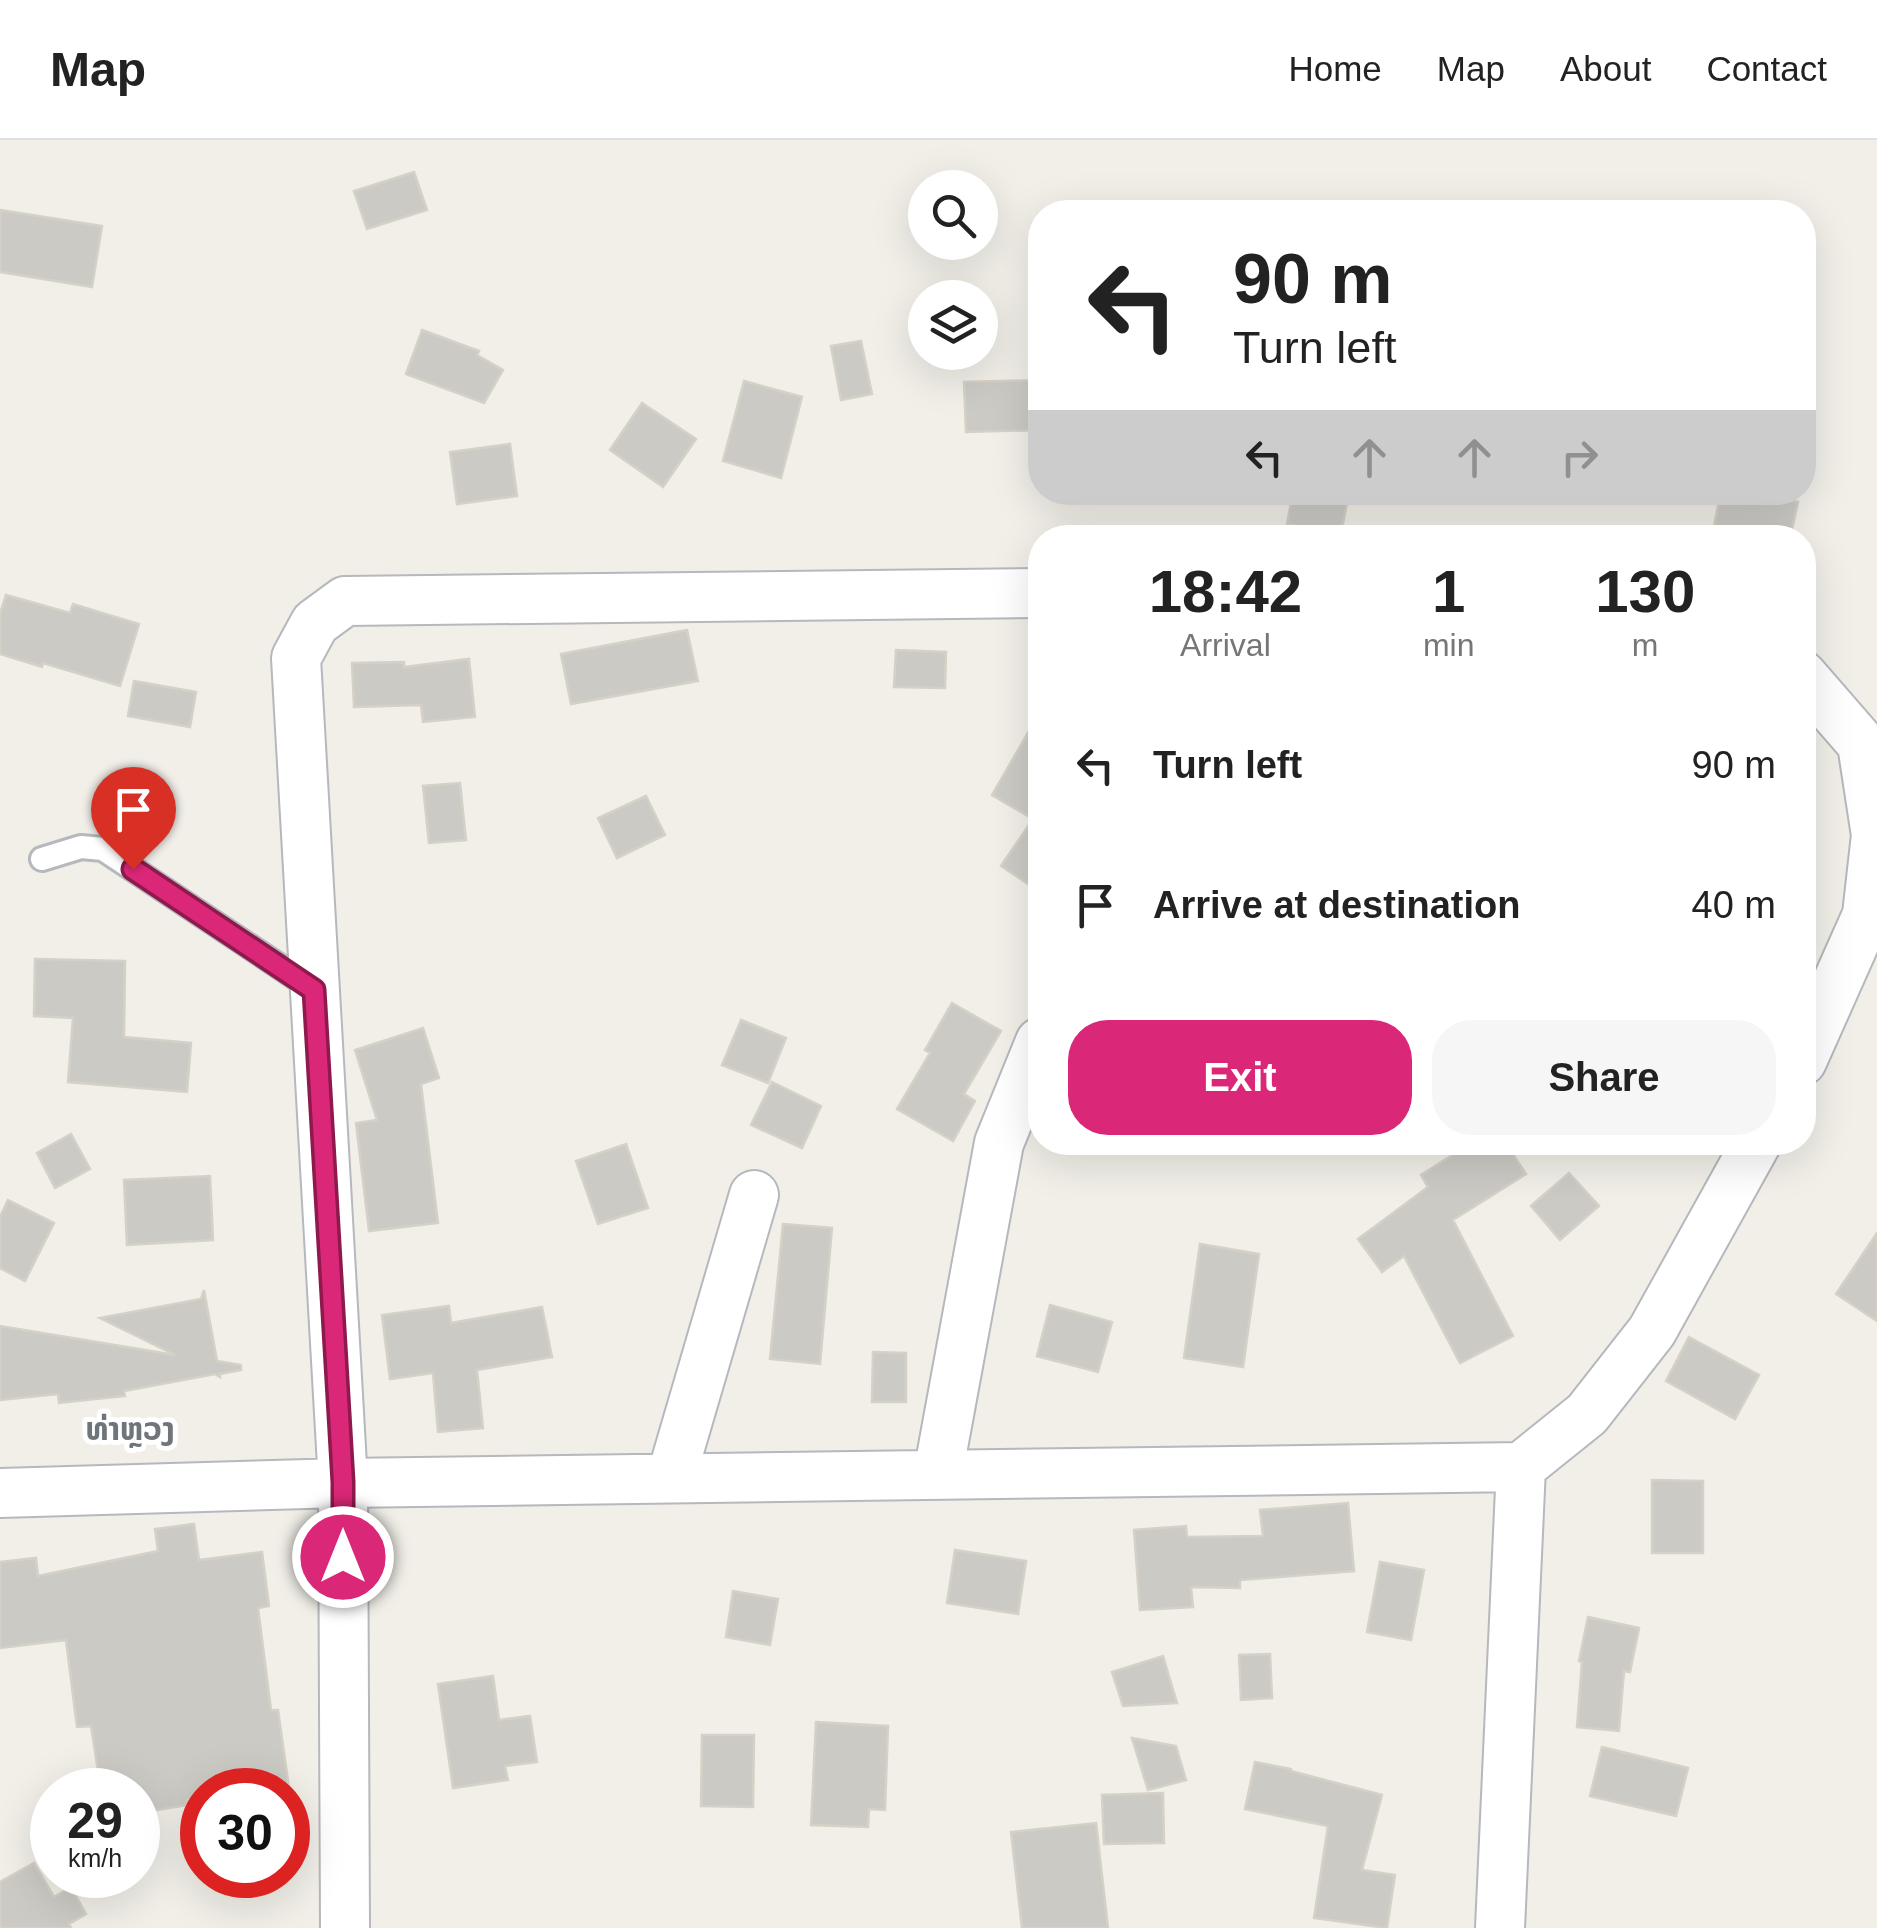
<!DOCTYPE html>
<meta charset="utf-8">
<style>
:root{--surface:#fff;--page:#f6f6f6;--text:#222;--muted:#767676;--line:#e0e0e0;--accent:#db2777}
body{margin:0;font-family:Helvetica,"Noto Sans Lao",sans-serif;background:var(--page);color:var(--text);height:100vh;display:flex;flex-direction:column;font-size:38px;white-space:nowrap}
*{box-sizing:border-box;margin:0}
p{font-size:32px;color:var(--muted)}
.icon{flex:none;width:55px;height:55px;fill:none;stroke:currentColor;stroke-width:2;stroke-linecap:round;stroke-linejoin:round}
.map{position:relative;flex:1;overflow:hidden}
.sheet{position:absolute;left:1028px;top:385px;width:788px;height:630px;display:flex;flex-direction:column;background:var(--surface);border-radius:40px;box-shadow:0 10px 40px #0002}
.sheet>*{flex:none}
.top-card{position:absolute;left:1028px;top:60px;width:788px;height:305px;border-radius:40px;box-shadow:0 10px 40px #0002;background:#fff;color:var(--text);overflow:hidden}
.tools{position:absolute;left:908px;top:30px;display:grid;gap:20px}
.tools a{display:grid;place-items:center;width:90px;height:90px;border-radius:50%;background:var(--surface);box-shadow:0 10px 40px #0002;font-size:50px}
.speed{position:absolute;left:30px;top:1628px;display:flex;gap:20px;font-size:50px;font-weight:700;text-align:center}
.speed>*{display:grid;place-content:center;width:130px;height:130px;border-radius:50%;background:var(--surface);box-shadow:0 10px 40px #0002;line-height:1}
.speed small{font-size:25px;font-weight:400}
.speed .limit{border:15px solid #d22;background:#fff;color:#111}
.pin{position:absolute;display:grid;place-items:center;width:85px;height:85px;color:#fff;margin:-102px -42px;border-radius:50% 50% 50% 0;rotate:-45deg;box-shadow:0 0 10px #0007}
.pin .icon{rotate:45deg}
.me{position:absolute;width:110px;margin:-55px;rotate:0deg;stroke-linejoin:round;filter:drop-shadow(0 0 8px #0008)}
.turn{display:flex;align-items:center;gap:35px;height:210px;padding:0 40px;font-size:45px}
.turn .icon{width:130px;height:130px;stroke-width:2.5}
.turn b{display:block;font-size:70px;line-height:85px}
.lanes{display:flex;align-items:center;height:95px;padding:0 40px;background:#0003;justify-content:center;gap:50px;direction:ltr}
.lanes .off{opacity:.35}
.eta{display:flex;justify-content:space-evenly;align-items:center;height:170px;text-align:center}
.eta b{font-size:60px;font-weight:800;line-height:70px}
.primary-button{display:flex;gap:20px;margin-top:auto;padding:20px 40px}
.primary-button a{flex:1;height:115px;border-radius:40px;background:var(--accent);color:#fff;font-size:40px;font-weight:800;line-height:115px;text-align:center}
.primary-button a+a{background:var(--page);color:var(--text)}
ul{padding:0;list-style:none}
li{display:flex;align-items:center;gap:30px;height:140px;padding:0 40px}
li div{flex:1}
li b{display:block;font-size:38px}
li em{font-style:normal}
header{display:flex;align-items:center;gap:60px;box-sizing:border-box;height:140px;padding:0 50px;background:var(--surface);border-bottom:2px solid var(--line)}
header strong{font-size:48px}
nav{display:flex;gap:55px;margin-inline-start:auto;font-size:35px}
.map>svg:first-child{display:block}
.building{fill:#cccac5;stroke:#d6d1c6;stroke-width:2.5}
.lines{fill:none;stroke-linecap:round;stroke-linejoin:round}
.service-casing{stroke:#b5b8bc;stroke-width:28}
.minor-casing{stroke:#b5b8bc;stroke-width:52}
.service{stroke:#fff;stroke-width:22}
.minor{stroke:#fff;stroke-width:48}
.route-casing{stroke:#8e194d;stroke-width:25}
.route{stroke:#db2777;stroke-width:18}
.labels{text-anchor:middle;stroke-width:10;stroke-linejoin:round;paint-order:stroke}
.quarter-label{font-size:32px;font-weight:bold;fill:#70757a;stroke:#fff}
</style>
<header>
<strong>Map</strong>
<nav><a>Home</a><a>Map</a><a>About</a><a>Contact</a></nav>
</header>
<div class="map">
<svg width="1877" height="1788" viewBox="0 0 1877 1788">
<rect width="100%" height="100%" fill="#f1efe8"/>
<path class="building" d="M 414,32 L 427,70 L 367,89 L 354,51 Z
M 0,70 L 102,86 L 92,147 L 0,132 Z
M 422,190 L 479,211 L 477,215 L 503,230 L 484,263 L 406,234 Z
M 861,201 L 872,254 L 841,260 L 831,206 Z
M 1040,240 L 1040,290 L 966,292 L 964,242 Z
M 744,241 L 802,257 L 781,338 L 723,321 Z
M 642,263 L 696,299 L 663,347 L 610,310 Z
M 510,304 L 517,356 L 457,364 L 450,312 Z
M 1293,352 L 1349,352 L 1341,394 L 1287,384 Z
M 1721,352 L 1756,352 L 1798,362 L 1790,398 L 1740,398 L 1713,391 Z
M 6,455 L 70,473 L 73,464 L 139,484 L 120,546 L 43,523 L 42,527 L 0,514 L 0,474 Z
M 687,490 L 698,541 L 571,564 L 561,514 Z
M 896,510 L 946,512 L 945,548 L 894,547 Z
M 469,519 L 475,577 L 423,582 L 421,565 L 354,567 L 352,523 L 404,522 L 404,527 Z
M 134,541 L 196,552 L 190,587 L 128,576 Z
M 1040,572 L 1040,752 L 1001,726 L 1033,679 L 992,655 Z
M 460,643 L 466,700 L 429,703 L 423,646 Z
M 646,656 L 665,695 L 617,718 L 598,678 Z
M 35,819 L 125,821 L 124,897 L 191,903 L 187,952 L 68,942 L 73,878 L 34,876 Z
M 952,863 L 1001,891 L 964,954 L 975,961 L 953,1001 L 897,969 L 930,913 L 925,910 Z
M 741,880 L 786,898 L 768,943 L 722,925 Z
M 423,888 L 439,938 L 421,944 L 438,1083 L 369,1091 L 356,983 L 377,980 L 355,910 Z
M 772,942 L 821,966 L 802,1008 L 751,985 Z
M 71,994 L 90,1029 L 55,1048 L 37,1013 Z
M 1473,1002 L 1505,1002 L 1526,1034 L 1453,1080 L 1513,1196 L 1460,1223 L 1404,1116 L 1382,1132 L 1358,1099 L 1428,1047 L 1421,1035 Z
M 626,1004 L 648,1068 L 598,1084 L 576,1021 Z
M 1569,1033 L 1599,1066 L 1560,1100 L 1531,1066 Z
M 210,1036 L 213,1100 L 127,1105 L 124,1040 Z
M 8,1060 L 54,1083 L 25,1141 L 0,1128 L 0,1077 Z
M 783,1084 L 832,1088 L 820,1224 L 770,1219 Z
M 1877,1093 L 1877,1181 L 1836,1154 Z
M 1200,1104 L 1259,1114 L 1243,1227 L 1184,1218 Z
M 204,1150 L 217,1221 L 241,1225 L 241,1230 L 220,1234 L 220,1237 L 215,1234 L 124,1251 L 125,1256 L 59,1263 L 58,1254 L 0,1260 L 0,1186 L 175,1215 L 100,1178 L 201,1159 Z
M 1050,1165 L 1112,1182 L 1098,1232 L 1037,1216 Z
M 449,1166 L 451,1183 L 542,1167 L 552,1217 L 477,1230 L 483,1288 L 438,1292 L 433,1233 L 390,1239 L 382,1175 Z
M 1689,1197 L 1759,1235 L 1735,1279 L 1666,1241 Z
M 873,1212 L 906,1213 L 906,1262 L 872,1262 Z
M 1652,1340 L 1703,1341 L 1703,1413 L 1652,1413 Z
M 1348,1363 L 1354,1431 L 1240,1440 L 1240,1448 L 1191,1447 L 1193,1467 L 1140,1470 L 1134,1390 L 1186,1386 L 1187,1397 L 1263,1396 L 1260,1370 Z
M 194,1384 L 199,1420 L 262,1412 L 269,1466 L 258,1468 L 271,1570 L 278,1570 L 289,1648 L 268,1650 L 202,1650 L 202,1658 L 187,1660 L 188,1665 L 138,1673 L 138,1650 L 101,1650 L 91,1586 L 77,1587 L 66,1500 L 0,1508 L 0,1422 L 36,1418 L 38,1436 L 158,1411 L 155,1389 Z
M 955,1410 L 1026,1421 L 1018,1474 L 947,1463 Z
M 1380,1422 L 1424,1430 L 1411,1500 L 1367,1492 Z
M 733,1451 L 778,1459 L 770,1505 L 726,1497 Z
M 1588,1477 L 1639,1488 L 1630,1532 L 1624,1531 L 1619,1591 L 1577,1587 L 1582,1522 L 1579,1521 Z
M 1270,1514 L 1272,1558 L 1241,1560 L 1239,1515 Z
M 1163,1516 L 1177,1563 L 1123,1566 L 1112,1532 Z
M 493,1536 L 499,1580 L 530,1576 L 537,1622 L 505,1626 L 508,1640 L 453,1648 L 438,1544 Z
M 816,1582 L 888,1586 L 885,1670 L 869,1669 L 868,1687 L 811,1685 Z
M 702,1595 L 754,1595 L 753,1667 L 701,1666 Z
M 1132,1598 L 1176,1606 L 1186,1640 L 1148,1650 Z
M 1602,1607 L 1688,1628 L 1676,1676 L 1590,1656 Z
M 1255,1622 L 1291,1629 L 1291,1631 L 1382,1655 L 1362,1730 L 1395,1735 L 1387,1788 L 1314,1778 L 1328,1686 L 1245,1669 Z
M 1163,1653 L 1164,1703 L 1104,1704 L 1102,1655 Z
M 1096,1683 L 1108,1788 L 1022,1788 L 1011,1692 Z
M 34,1723 L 54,1757 L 71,1747 L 86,1774 L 69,1784 L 71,1788 L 0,1788 L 0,1742 Z"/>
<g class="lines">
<g class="service-casing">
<path id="service" d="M 42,719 L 81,707 L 103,709 L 315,850"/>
</g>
<g class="minor-casing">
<path id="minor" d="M 1802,535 L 1862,604 L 1876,695 L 1867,775 L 1802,921
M 938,1334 L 999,1003 L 1040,902
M 671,1338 L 754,1055
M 0,1353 L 343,1343 L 1521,1327 L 1587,1274 L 1652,1191 L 1757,1002
M 345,1788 L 343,1343 L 296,518 L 315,483 L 345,461 L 1040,453
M 1500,1788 L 1521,1327"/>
</g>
<use href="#service" class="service"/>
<use href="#minor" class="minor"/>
</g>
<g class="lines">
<g class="route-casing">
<path id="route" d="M 133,729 L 314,850 L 343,1342 L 343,1417"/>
</g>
<use href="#route" class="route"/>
</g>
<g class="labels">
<g class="quarter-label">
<text x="130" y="1300">ທ່າຫຼວງ</text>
</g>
</g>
</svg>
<div class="tools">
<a><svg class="icon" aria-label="search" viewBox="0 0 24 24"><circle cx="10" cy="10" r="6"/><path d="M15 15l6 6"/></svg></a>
<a><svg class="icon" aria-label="layers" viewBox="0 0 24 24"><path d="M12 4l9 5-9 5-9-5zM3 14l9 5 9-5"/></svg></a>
</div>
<div class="speed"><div>29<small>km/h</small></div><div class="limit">30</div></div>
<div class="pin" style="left:133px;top:729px;background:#d93025"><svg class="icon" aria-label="arrive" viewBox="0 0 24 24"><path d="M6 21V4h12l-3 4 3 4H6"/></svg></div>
<svg class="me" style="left:343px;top:1417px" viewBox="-20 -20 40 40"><circle r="17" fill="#db2777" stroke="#fff" stroke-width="3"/><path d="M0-11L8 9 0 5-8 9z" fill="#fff"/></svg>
<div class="top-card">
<div class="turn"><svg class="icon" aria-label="left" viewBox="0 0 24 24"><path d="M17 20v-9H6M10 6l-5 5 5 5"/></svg><div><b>90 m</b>Turn left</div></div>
<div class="lanes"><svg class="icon" aria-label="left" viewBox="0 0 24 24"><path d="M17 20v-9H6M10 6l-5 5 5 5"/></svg><svg class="icon off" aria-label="ahead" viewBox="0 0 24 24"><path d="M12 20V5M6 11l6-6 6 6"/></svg><svg class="icon off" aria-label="ahead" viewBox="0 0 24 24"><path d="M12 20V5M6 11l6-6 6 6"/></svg><svg class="icon off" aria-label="right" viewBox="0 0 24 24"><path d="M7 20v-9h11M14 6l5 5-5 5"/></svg></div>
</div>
<section class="sheet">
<div class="eta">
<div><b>18:42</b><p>Arrival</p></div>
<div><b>1</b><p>min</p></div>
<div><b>130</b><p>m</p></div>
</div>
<ul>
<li><svg class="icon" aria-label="left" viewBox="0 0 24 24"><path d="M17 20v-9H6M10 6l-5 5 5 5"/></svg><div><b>Turn left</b></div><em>90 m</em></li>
<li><svg class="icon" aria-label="arrive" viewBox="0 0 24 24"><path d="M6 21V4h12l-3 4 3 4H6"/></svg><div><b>Arrive at destination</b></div><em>40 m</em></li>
</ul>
<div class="primary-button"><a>Exit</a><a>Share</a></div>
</section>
</div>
